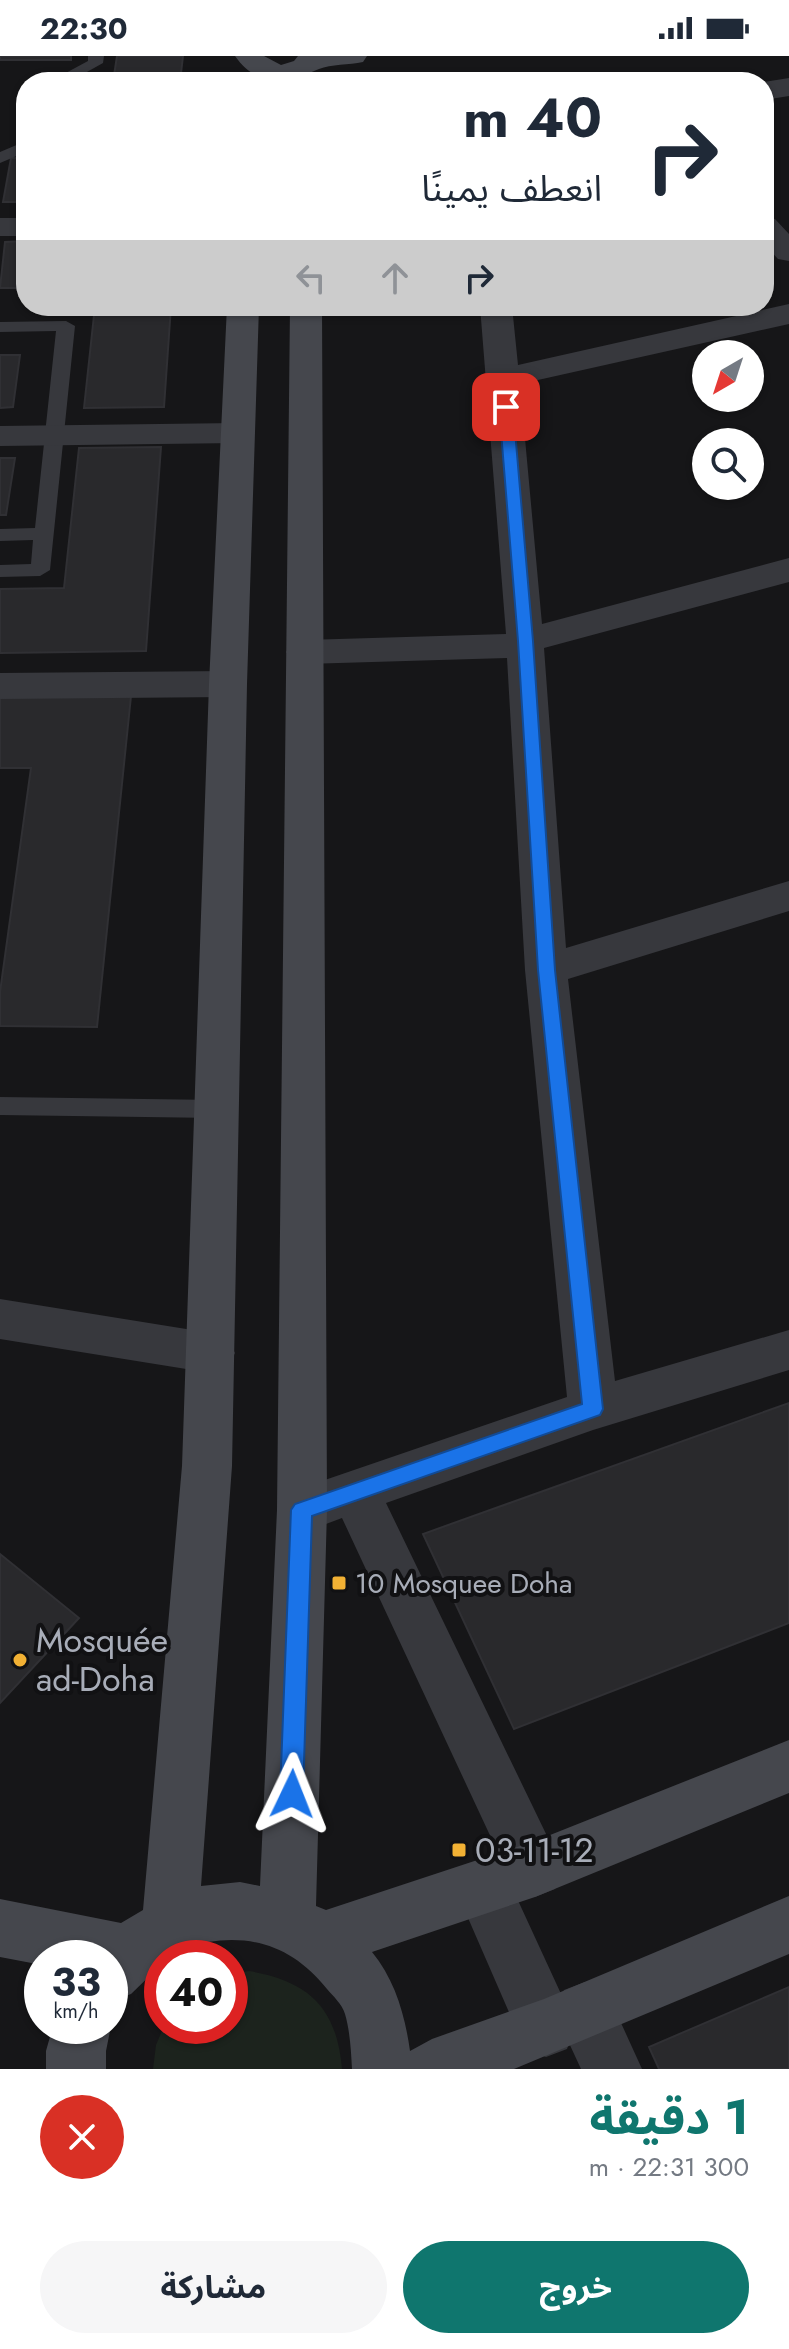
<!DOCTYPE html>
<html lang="ar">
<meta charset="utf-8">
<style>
:root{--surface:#fff;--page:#f6f6f7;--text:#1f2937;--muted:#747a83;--accent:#0f766e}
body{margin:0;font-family:Jost,"Noto Sans Arabic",sans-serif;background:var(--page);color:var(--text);direction:rtl;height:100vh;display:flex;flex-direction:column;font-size:30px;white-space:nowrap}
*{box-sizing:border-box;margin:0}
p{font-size:26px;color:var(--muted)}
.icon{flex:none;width:44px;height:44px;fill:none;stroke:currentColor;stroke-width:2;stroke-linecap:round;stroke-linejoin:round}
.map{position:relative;height:2013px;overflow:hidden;direction:ltr}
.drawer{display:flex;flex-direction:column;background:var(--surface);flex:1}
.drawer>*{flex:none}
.top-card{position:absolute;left:16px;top:16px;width:758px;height:244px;border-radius:32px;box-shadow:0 2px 6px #0004;direction:rtl;background:#fff;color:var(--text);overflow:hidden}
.needle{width:52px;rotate:219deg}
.tools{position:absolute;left:692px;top:284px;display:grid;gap:16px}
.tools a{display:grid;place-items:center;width:72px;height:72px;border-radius:50%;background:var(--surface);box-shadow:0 2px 6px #0004;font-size:40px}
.speed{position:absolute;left:24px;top:1884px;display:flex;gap:16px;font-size:40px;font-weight:700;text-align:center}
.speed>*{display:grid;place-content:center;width:104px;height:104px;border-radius:50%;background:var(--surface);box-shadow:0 2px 6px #0004;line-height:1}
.speed small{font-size:20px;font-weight:400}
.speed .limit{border:12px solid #d22;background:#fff;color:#111}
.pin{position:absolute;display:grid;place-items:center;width:68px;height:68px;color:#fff;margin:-34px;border-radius:16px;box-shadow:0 4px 12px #0006}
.me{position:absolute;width:88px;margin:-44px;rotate:2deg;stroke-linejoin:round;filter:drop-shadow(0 0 6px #0008)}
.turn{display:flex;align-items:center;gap:28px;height:168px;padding:0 40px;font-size:36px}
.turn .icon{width:104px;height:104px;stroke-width:2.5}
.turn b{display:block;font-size:56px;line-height:68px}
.lanes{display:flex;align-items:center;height:76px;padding:0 40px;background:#0003;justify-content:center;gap:40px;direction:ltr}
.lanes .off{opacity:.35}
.round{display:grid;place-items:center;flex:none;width:84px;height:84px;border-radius:42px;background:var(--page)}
.headline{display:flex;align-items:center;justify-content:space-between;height:136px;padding:0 40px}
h1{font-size:48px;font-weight:700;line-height:60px;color:var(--accent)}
.action{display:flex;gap:16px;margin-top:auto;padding:16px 40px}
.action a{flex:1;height:92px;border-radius:48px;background:var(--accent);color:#fff;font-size:32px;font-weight:700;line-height:92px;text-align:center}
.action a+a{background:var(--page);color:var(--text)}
.status{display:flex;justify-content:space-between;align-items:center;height:56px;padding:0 40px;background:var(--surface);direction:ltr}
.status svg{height:22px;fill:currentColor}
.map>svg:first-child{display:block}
.green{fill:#1c231d}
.building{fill:#29292c;stroke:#303034;stroke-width:2}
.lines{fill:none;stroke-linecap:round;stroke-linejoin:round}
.lane{fill:#37383d;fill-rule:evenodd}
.street{fill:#37383d;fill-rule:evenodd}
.secondary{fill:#45474d;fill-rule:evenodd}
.route{fill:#1a73e8;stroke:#114b97;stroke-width:2}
.poi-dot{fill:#f2b134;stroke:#111113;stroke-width:3}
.labels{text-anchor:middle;stroke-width:8;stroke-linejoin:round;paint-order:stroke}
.poi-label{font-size:28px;fill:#a8adb8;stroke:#111113;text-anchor:start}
.near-poi-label{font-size:34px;fill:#a8adb8;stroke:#111113;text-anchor:start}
</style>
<div class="status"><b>22:30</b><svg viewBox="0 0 49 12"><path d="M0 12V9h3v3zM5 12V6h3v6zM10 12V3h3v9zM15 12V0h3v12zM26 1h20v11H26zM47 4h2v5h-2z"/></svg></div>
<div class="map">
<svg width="789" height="2013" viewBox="0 0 789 2013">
<rect width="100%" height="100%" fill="#161618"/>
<path class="green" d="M 249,1915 C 309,1925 337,1952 342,2013 L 153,2013 L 156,1989 L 164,1970 L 230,1970 L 230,1918 Z"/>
<path class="building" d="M 0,0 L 71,0 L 71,4 L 0,4 Z
M 117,0 L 183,0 L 180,26 L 113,26 Z
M 11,102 L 26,102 L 26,146 L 3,146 Z
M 26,185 L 26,232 L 0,232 L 5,186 Z
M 95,250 L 171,250 L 164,351 L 84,352 Z
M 0,299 L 20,299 L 13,351 L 0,352 Z
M 161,391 L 146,595 L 0,597 L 0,533 L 64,532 L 79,392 Z
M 0,402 L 15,402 L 6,459 L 0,459 Z
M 0,640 L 131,640 L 97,971 L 0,970 L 0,936 L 31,712 L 0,712 Z
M 789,1347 L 789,1567 L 514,1673 L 423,1478 Z
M 0,1498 L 79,1562 L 0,1647 Z
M 789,1931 L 789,2013 L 659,2013 L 649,1991 Z"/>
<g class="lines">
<path class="lane" d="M 88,0 L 104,0 L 103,7 L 69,26 L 49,26 L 88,5 Z
M 26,85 L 26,96 L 0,107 L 0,96 Z
M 66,265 L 75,270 L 50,514 L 40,520 L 0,521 L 0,509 L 31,508 L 33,484 L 0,485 L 0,473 L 35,472 L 56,275 L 0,276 L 0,266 Z
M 0,1041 L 217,1044 L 226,1046 L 229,1053 L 226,1060 L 217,1062 L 0,1059 Z"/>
<path class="street" d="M 789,22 L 789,40 L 764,44 L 764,26 Z
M 764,161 L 775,163 L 789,178 L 789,205 L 778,203 L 764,188 Z
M 0,162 L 26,162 L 26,180 L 0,180 Z
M 789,248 L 789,268 L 520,328 L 542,568 L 789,502 L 789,526 L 544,592 L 566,892 L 789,825 L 789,855 L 568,923 L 615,1325 L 789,1274 L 789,1314 L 593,1374 L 386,1447 L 563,1813 L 555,1833 L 535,1841 L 515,1833 L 342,1462 L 302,1477 L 284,1470 L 277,1454 L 284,1438 L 567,1341 L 525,914 L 507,602 L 305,608 L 292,605 L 286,596 L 292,587 L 305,584 L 506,578 L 480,250 L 512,250 L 518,309 Z
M 238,367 L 250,370 L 255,377 L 250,384 L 238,387 L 0,390 L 0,370 Z
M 228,615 L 241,619 L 247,628 L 241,637 L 228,641 L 0,643 L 0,617 Z
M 0,1243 L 211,1277 L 228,1283 L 235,1297 L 228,1311 L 211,1317 L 0,1283 Z
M 483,1804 L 503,1812 L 562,1940 L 564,1934 L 585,1926 L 606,1934 L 642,2013 L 581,2013 L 569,1987 L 567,1993 L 546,2001 L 525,1993 L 455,1832 L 463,1812 Z"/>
<path class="secondary" d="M 235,0 L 264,0 L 281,9 L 294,5 L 298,0 L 367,0 L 363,6 C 349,9 331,8 319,13 C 287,27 258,33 235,0 Z
M 227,250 L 259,250 L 247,628 L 232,1410 L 201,1830 L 240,1826 L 260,1830 L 277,1454 L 290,250 L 322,250 L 327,1454 L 316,1850 L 326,1854 L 535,1785 L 789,1684 L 789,1737 L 535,1841 L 372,1896 C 395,1924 405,1959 410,1995 L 432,1983 L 544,1943 L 789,1840 L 789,1898 L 514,2013 L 352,2013 C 351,1995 350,1975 345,1958 C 342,1948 333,1940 327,1933 C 296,1894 257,1878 208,1886 C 191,1888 178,1902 162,1902 L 162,1908 L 131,1938 L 110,1946 L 110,1902 L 42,1902 L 42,1909 L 0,1901 L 0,1843 L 121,1867 L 143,1854 L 182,1410 L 209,628 Z
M 110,1967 L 111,1970 L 106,1995 L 106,2013 L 46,2013 L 46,1995 L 53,1970 L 110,1970 Z"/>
</g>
<path class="route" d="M 506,347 L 513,351 L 533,585 L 555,914 L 603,1353 L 600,1359 L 312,1460 L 303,1738 L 300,1746 L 292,1749 L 284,1746 L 280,1738 L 291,1454 L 295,1448 L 582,1348 L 538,914 L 518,585 L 499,351 Z"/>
<g class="poi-dot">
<rect x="331" y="1519" width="16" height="16" rx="4"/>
<circle cx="20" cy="1604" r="8"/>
<rect x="451" y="1786" width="16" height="16" rx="4"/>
</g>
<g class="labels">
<g class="poi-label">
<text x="355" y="1537">10 Mosquee Doha</text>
</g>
<g class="near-poi-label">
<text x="36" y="1596">Mosquée<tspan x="36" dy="39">ad-Doha</tspan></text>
<text x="475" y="1806">03-11-12</text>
</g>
</g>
</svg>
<div class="tools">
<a><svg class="needle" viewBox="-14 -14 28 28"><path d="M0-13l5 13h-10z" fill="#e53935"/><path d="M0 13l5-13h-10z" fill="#747a83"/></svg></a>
<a><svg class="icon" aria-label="search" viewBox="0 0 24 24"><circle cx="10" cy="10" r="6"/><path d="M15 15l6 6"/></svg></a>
</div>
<div class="speed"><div>33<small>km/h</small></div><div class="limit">40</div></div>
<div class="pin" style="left:506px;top:351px;background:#d93025"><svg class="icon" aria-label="arrive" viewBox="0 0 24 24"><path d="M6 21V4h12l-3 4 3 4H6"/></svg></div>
<svg class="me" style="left:292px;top:1738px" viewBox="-20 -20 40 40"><path d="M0-17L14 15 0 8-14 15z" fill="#1a73e8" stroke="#fff" stroke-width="4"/></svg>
<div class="top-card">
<div class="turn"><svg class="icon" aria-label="right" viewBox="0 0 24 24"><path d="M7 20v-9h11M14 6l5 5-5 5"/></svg><div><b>40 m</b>انعطف يمينًا</div></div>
<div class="lanes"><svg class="icon off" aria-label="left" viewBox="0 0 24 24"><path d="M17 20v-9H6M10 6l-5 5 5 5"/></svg><svg class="icon off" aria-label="ahead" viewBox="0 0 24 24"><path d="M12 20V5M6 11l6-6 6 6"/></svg><svg class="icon" aria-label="right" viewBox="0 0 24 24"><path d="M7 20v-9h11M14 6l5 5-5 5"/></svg></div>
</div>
</div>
<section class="drawer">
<div class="headline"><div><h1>1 دقيقة</h1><p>300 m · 22:31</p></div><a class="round" style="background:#d93025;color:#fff"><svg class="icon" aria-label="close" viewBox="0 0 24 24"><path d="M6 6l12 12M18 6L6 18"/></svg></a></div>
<div class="action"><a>خروج</a><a>مشاركة</a></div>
</section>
